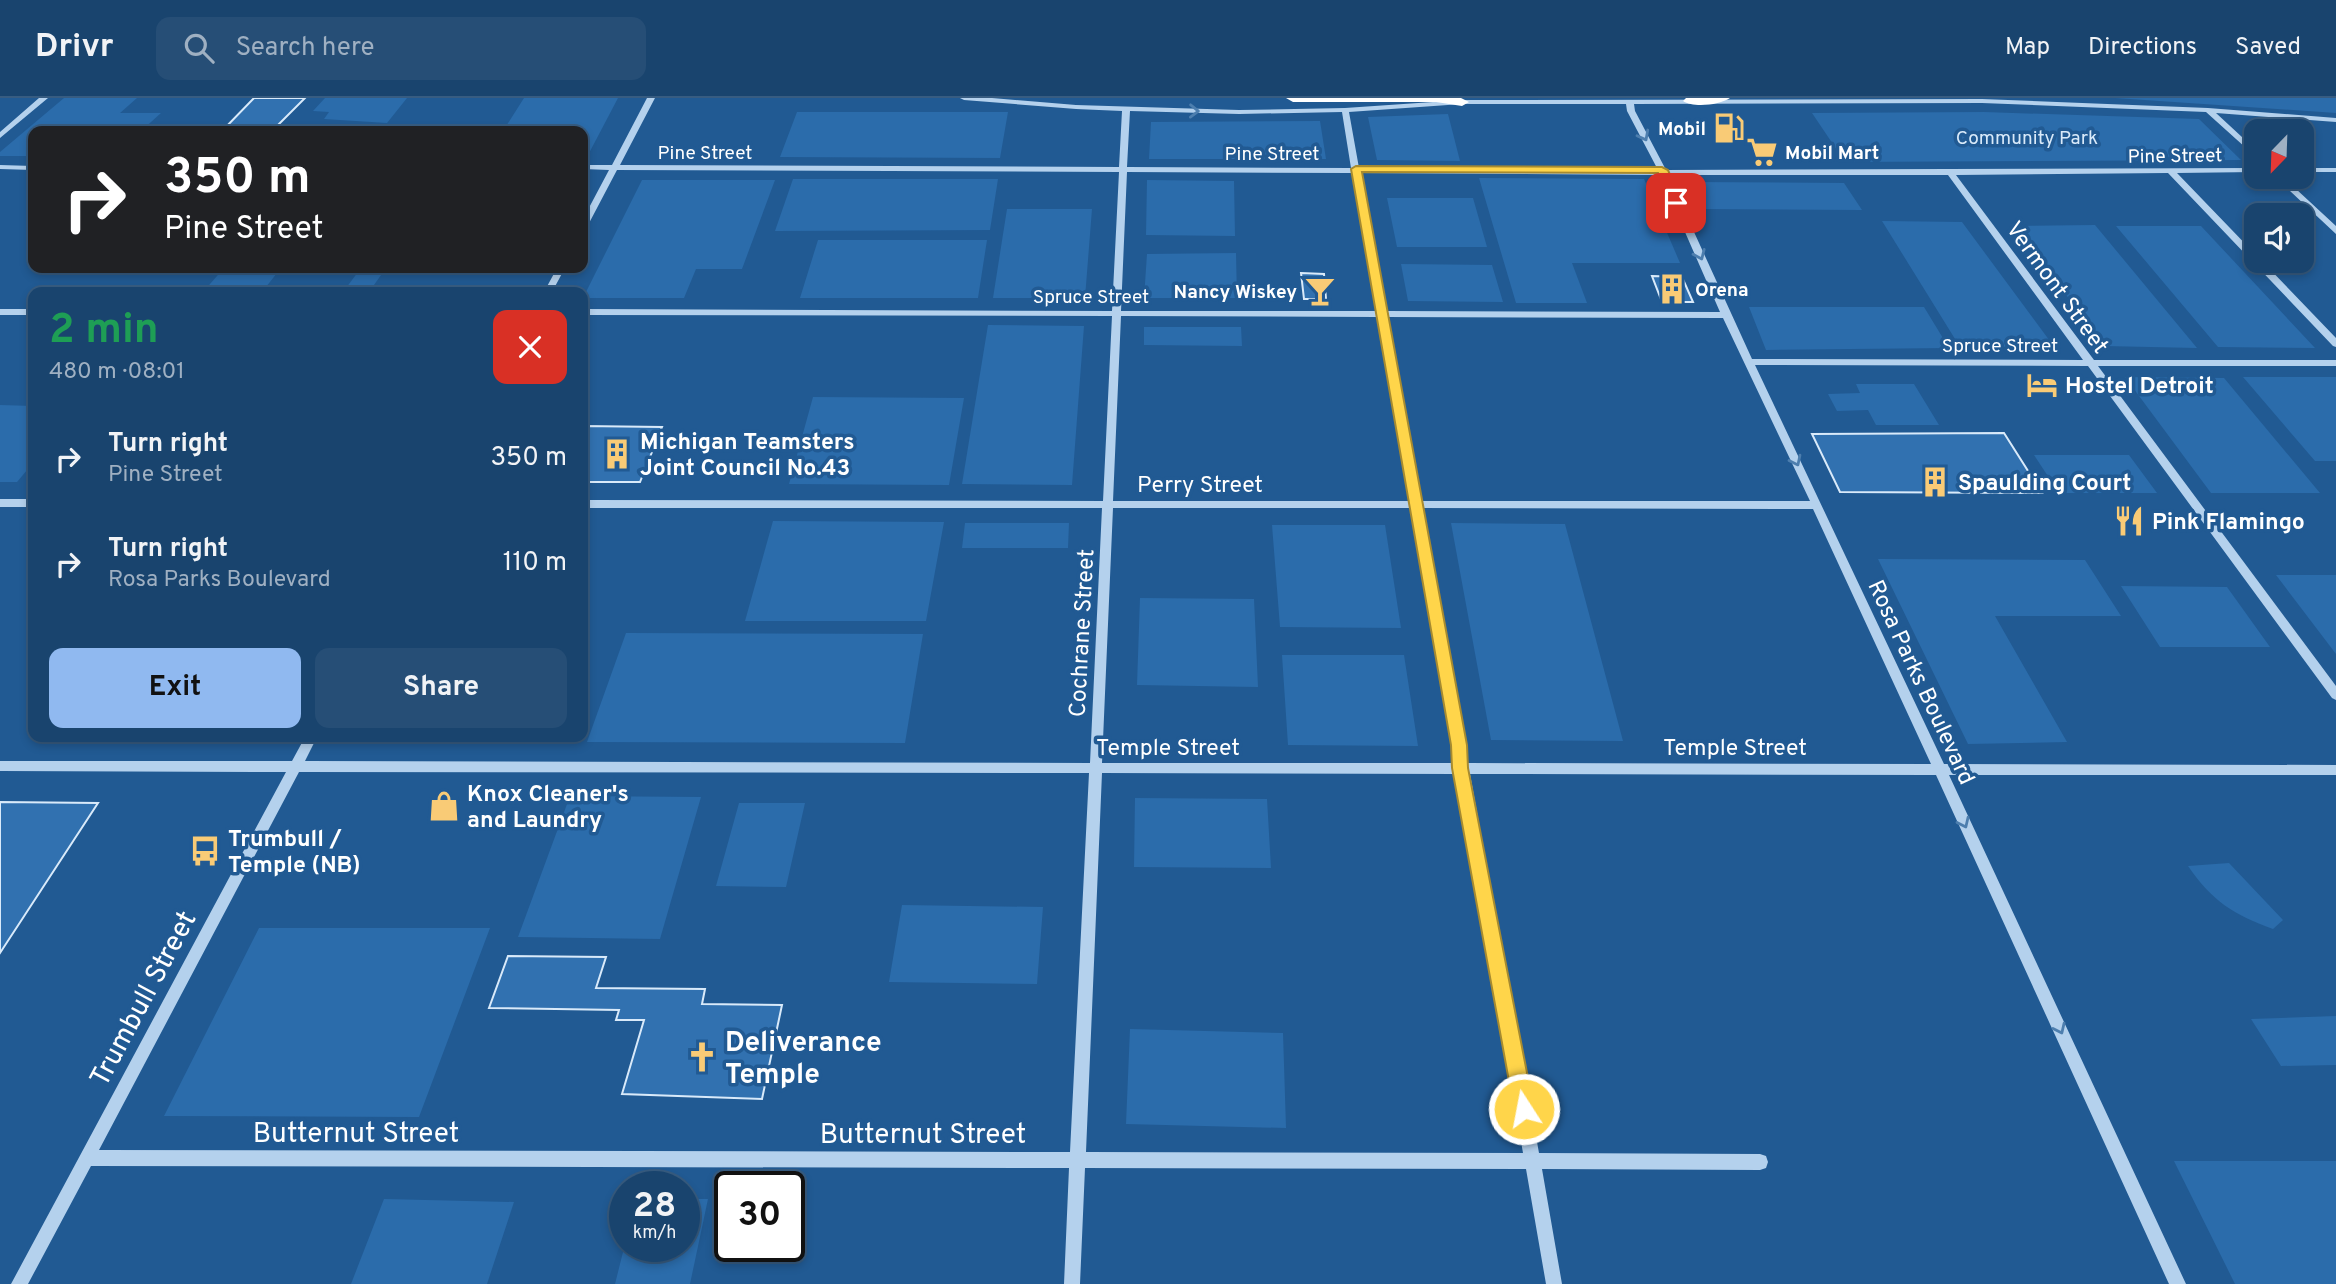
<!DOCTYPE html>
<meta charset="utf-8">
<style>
:root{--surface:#19446e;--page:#264e76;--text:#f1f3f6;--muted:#9fb0c2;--line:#375c81;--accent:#90b9f0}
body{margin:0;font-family:Overpass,sans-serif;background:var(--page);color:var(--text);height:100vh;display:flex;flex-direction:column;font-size:26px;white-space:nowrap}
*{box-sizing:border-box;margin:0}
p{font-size:23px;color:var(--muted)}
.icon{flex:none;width:38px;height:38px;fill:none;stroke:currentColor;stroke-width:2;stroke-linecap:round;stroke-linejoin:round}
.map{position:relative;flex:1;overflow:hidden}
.sheet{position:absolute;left:28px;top:189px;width:560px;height:455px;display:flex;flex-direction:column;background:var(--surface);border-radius:14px;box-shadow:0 4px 10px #0003,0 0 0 2px var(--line)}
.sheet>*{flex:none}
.hud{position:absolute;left:28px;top:28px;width:560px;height:147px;border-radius:14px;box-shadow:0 4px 10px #0003,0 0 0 2px var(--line);background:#202124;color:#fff;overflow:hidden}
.needle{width:46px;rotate:203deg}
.fabs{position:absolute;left:2244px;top:21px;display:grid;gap:14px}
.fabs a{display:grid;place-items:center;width:70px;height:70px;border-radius:14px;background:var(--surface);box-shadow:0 4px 10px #0003,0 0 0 2px var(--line);font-size:35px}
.speed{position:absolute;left:609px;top:1073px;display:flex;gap:14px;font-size:35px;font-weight:700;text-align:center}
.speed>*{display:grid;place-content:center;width:91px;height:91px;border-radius:50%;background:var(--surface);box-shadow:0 4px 10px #0003,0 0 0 2px var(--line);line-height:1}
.speed small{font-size:18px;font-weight:400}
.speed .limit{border:4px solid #111;border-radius:10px;background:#fff;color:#111}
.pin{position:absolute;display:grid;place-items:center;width:60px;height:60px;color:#fff;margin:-30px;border-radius:14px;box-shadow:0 4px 10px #0006}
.me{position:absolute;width:77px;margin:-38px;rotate:349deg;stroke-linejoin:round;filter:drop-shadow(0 0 5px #0008)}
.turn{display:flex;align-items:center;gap:24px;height:147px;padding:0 21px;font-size:32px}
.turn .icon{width:91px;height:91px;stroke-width:2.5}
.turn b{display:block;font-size:49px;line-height:60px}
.round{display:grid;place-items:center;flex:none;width:74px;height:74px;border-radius:14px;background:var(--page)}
.headline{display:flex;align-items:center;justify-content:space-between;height:119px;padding:0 21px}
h1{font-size:42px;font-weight:700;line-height:52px;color:#1e9e55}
.action{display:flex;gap:14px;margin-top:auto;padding:14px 21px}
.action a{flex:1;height:80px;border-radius:14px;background:var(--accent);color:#111;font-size:28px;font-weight:700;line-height:80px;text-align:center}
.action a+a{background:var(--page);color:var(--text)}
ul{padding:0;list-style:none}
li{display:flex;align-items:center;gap:21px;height:105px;padding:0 21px}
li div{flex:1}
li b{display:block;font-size:26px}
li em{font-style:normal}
header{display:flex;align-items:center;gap:42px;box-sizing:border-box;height:98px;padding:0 35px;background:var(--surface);border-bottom:2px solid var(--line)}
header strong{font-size:33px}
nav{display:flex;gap:38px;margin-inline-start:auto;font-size:24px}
.search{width:490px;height:63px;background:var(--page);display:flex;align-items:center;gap:18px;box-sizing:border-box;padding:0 24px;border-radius:14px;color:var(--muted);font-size:26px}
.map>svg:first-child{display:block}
.green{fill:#2b6cab}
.building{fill:#3171b0;stroke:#d9eafa;stroke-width:2}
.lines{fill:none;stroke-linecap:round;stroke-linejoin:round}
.minor{fill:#b4d1ed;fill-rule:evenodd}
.highway{fill:#fff;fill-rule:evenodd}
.oneway{stroke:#4d7eae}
.route{fill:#ffd54a;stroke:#a68a30;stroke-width:2}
.labels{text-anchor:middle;stroke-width:7;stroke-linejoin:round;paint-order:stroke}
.far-poi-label{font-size:19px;font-weight:bold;fill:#fff;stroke:#215a93;text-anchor:end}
.far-park-label{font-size:19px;fill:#d9eafa;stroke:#215a93}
.far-street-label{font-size:19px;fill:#fff;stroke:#215a93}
.street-label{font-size:23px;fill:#fff;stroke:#215a93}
.poi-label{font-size:23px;font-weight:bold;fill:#fff;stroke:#215a93;text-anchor:start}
.near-street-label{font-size:28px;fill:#fff;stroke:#215a93}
.near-poi-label{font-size:28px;font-weight:bold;fill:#fff;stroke:#215a93;text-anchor:start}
</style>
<header>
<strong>Drivr</strong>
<div class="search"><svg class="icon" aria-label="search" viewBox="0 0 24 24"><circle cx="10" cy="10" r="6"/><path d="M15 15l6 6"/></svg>Search here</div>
<nav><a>Map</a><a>Directions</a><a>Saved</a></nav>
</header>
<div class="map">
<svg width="2336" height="1186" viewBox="0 0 2336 1186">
<rect width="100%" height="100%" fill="#215a93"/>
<path class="green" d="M 64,0 L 137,0 L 120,15 L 161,15 L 141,33 L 33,33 L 33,58 L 0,58 L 0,54 Z
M 325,0 L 407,0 L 387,25 L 324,21 L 329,14 L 313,13 Z
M 524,0 L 618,0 L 587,59 L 583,59 L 583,33 L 503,33 Z
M 2115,0 L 2336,0 L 2336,15 Z
M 797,14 L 1008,14 L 1000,60 L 780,59 Z
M 1984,14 L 2199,21 L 2241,62 L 1845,64 L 1812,15 Z
M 1448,16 L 1460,63 L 1377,62 L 1368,19 Z
M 1320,23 L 1326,61 L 1149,61 L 1151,24 Z
M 1479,80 L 1644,81 L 1680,165 L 1572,165 L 1587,205 L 1516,205 Z
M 793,81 L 998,81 L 990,132 L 775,133 Z
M 642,82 L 775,82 L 742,171 L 696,171 L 684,200 L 583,200 Z
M 1147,82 L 1234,83 L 1235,138 L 1146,137 Z
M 1685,84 L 1844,85 L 1862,112 L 1701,111 Z
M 1387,100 L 1473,100 L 1487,149 L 1397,149 Z
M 1007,111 L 1092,111 L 1085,200 L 993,200 Z
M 1882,123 L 1962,124 L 2055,250 L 1960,249 Z
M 2095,127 L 2197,250 L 2104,248 L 2015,128 Z
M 2116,128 L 2201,128 L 2315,250 L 2218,249 Z
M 818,142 L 987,142 L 978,200 L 800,200 Z
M 1236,155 L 1237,200 L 1144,200 L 1147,156 Z
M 1401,166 L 1492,167 L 1503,204 L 1408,203 Z
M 224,170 L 281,170 L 262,194 L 203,194 Z
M 361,170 L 386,170 L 369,194 L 343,194 Z
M 1749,209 L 1924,209 L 1949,250 L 1766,252 Z
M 988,227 L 1084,228 L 1072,387 L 962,386 Z
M 1144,229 L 1241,229 L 1242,248 L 1144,247 Z
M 2125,279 L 2224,280 L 2320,395 L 2211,395 Z
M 2243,279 L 2336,279 L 2336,363 L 2315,363 Z
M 1856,286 L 1914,286 L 1939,327 L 1876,327 L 1868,312 L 1837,313 L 1828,296 L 1860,295 Z
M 813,299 L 964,300 L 949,387 L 789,386 Z
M 0,307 L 33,308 L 33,365 L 17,384 L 0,384 Z
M 2034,357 L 2129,357 L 2157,395 L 2059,395 Z
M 773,423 L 944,424 L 926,523 L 745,523 Z
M 965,425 L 1069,425 L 1068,450 L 962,450 Z
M 1451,425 L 1565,426 L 1623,643 L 1491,642 Z
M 1272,427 L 1385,427 L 1401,530 L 1280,529 Z
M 1878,461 L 2085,462 L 2121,518 L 1995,518 L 2067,644 L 1968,646 Z
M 2276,477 L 2336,477 L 2336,556 Z
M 2121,488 L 2227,489 L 2270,549 L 2160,549 Z
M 1140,500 L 1254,501 L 1258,589 L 1137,587 Z
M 626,535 L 923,536 L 905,645 L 587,644 Z
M 1282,557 L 1404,557 L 1418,648 L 1288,647 Z
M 570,698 L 701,699 L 660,841 L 518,839 Z
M 1135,700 L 1267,701 L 1271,770 L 1134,769 Z
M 739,705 L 805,705 L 786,789 L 716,788 Z
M 2229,765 L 2283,822 L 2273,831 C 2233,816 2213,804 2188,768 Z
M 902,807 L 1043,809 L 1037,886 L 889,884 Z
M 259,830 L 490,830 L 419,1019 L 164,1018 Z
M 2336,918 L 2336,967 L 2281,968 L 2251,921 Z
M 1130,931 L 1283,935 L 1286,1030 L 1126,1026 Z
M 2174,1063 L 2336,1063 L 2336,1186 L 2235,1186 Z
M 384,1101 L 514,1104 L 487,1186 L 351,1186 Z
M 684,1101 L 708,1101 L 690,1186 L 615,1186 L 625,1146 L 625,1148 L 684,1148 Z"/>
<path class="building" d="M 254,0 L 305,0 L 272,33 L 222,33 Z
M 1301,175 L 1324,176 L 1326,201 L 1304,201 Z
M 1652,178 L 1682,179 L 1693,204 L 1662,204 Z
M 583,328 L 662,329 L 640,384 L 583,384 Z
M 2004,335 L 2042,395 L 1840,394 L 1812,336 Z
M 0,704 L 98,705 L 0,855 Z
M 508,858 L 606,859 L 596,890 L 705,891 L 702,906 L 782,907 L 762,1001 L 622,996 L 644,922 L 616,922 L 619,912 L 489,910 Z"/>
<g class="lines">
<path class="minor" d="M 39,0 L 48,0 L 0,40 L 0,34 Z
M 647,0 L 655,0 L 620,67 L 1119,69 L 1122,13 L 1076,11 L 964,2 L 960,0 L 992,0 L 1076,7 L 1239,12 L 1345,10 L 1462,2 L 1982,1 L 2208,10 L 2336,20 L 2336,24 L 2216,15 L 2256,52 L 2256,59 L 2206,14 L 1982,5 L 1634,6 L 1635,13 L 1666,72 L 2256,70 L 2256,74 L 2177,75 L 2256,157 L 2256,163 L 2262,163 L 2336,240 L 2336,249 L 2333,248 L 2168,75 L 1956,77 L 2094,262 L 2336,262 L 2336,268 L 2098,268 L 2336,588 L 2336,602 L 2332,600 L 2088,268 L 1755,267 L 1944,666 L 2336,667 L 2336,677 L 1949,677 L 2186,1186 L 2169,1186 L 1936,677 L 1470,676 L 1539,1055 L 1760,1056 L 1766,1058 L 1768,1064 L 1766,1070 L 1760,1072 L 1542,1071 L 1562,1186 L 1546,1186 L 1526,1071 L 1085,1070 L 1080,1186 L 1064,1186 L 1069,1070 L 91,1068 L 28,1186 L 11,1186 L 286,674 L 0,673 L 0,663 L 292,663 L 305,639 L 317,639 L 305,663 L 1090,665 L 1102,410 L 583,410 L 583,402 L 1103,403 L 1112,218 L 583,217 L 583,211 L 1112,213 L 1119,74 L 617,72 L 587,129 L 583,132 L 583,121 L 609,72 L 583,71 L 583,67 L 612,67 ZM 1462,6 L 1626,6 L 1627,13 L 1658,72 L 1359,70 L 1349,14 ZM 1130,13 L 1239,16 L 1342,14 L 1351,70 L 1127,69 ZM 1127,74 L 1352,75 L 1376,213 L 1121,213 ZM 1360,75 L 1660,77 L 1720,214 L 1385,213 ZM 1668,77 L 1948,77 L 2083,262 L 1752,261 ZM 1121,218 L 1377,219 L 1409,403 L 1113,403 ZM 1386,219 L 1723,220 L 1810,403 L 1420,403 ZM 1113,410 L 1411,410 L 1455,665 L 1102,665 ZM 1421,410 L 1813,411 L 1931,666 L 1468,665 ZM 299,674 L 1089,675 L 1070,1054 L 99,1052 ZM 1102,675 L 1457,676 L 1523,1055 L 1086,1054 Z
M 0,67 L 33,68 L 33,72 L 0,71 Z
M 2301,70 L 2336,70 L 2336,74 L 2301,74 Z
M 2275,79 L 2283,79 L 2336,128 L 2336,136 Z
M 557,170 L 565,170 L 552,194 L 544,194 Z
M 0,211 L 33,211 L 33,217 L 0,217 Z
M 0,401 L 33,401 L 33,409 L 0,409 Z"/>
<path class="highway" d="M 1286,0 L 1461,0 L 1469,4 L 1462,8 L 1436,4 L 1293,4 Z
M 1686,0 L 1730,0 C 1720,7 1693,10 1683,3 Z"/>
</g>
<defs><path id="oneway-chevron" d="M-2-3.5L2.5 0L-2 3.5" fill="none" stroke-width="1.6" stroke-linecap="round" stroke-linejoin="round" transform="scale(1.75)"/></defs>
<g class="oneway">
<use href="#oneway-chevron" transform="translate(1194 13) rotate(1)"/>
<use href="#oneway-chevron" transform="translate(1644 38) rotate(62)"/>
<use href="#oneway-chevron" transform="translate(1700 157) rotate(66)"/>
<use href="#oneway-chevron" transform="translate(1796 363) rotate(64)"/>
<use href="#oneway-chevron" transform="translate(1964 725) rotate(65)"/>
<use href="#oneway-chevron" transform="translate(2060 931) rotate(65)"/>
</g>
<path class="route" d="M 1356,68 L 1662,69 L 1668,72 L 1682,105 L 1673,107 L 1658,75 L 1362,74 L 1467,647 L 1468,670 L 1534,1011 L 1531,1018 L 1524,1021 L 1517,1018 L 1514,1011 L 1452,670 L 1451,647 L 1351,71 Z"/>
<defs>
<g id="fuel-bare" transform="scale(2.415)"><path d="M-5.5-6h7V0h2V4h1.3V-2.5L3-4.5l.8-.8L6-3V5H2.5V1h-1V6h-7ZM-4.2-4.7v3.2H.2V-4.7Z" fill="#f9cb76" stroke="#215a93" stroke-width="2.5" paint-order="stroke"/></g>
<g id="supermarket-bare" transform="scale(2.415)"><path d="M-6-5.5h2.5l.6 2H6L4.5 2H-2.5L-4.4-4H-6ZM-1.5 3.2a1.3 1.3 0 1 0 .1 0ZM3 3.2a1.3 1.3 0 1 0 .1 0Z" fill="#f9cb76" stroke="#215a93" stroke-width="2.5" paint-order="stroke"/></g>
<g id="building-bare" transform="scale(2.415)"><path d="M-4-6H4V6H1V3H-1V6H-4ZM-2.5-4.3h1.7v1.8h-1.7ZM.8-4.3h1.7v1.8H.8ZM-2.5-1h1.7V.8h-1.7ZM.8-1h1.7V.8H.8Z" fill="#f9cb76" stroke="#215a93" stroke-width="2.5" paint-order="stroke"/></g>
<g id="bar-bare" transform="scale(2.415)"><path d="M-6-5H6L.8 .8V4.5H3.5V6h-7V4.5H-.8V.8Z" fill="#f9cb76" stroke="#215a93" stroke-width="2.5" paint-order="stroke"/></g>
<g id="hotel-bare" transform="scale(2.415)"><path d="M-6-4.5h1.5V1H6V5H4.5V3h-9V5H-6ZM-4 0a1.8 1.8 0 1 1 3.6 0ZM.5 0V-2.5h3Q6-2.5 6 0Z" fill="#f9cb76" stroke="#215a93" stroke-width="2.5" paint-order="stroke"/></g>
<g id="restaurant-bare" transform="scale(2.415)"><path d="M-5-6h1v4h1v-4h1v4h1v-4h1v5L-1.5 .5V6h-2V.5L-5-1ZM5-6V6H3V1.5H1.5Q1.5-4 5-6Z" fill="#f9cb76" stroke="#215a93" stroke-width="2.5" paint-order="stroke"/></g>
<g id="shop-bare" transform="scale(2.415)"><path d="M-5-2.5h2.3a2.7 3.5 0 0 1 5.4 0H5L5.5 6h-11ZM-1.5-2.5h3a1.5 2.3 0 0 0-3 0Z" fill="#f9cb76" stroke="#215a93" stroke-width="2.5" paint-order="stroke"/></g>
<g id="bus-bare" transform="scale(2.415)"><path d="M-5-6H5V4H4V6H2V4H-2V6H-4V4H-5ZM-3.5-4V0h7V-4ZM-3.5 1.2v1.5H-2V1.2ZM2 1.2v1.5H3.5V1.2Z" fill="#f9cb76" stroke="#215a93" stroke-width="2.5" paint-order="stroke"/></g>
<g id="church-bare" transform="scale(2.415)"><path d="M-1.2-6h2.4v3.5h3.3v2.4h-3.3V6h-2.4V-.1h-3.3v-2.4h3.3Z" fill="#f9cb76" stroke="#215a93" stroke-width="2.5" paint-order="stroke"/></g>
</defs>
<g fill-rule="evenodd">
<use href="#fuel-bare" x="1729" y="30"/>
<use href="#supermarket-bare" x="1762" y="54"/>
<use href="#building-bare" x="1672" y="191"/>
<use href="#bar-bare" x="1320" y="193"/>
<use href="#hotel-bare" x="2042" y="287"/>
<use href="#building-bare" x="617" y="356"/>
<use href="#building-bare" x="1935" y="384"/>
<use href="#restaurant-bare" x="2129" y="423"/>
<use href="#shop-bare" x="444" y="708"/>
<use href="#bus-bare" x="205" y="753"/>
<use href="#church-bare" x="702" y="959"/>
</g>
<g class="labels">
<g class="far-poi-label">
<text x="1706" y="37">Mobil</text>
<text x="1785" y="61" text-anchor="start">Mobil Mart</text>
<text x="1695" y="198" text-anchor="start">Orena</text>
<text x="1297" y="200">Nancy Wiskey</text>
</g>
<g class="far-park-label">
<text x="2027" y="46">Community Park</text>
</g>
<g class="far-street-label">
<text x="705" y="61">Pine Street</text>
<text x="1272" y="62">Pine Street</text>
<text transform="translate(2175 57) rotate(-1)" y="7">Pine Street</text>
<text x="1091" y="205">Spruce Street</text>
<text x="2000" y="254">Spruce Street</text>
</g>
<g class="street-label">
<text transform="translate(2058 189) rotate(54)" y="8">Vermont Street</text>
<text x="1200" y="394">Perry Street</text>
<text transform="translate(1081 535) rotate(-87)" y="8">Cochrane Street</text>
<text transform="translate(1922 584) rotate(65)" y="8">Rosa Parks Boulevard</text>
<text x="1168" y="657">Temple Street</text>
<text x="1735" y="657">Temple Street</text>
</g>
<g class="poi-label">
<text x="2065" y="295">Hostel Detroit</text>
<text x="640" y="351">Michigan Teamsters<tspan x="640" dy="26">Joint Council No.43</tspan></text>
<text x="1958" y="392">Spaulding Court</text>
<text x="2152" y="431">Pink Flamingo</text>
<text x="467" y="703">Knox Cleaner's<tspan x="467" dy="26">and Laundry</tspan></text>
<text x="228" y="748">Trumbull /<tspan x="228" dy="26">Temple (NB)</tspan></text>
</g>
<g class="near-street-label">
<text transform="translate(142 900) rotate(-62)" y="10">Trumbull Street</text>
<text x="356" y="1044">Butternut Street</text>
<text x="923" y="1045">Butternut Street</text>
</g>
<g class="near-poi-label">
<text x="725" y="953">Deliverance<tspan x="725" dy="32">Temple</tspan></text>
</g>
</g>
</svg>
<div class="fabs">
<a><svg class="needle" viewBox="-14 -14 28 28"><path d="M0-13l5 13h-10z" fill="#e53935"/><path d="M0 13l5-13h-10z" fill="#9fb0c2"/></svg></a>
<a><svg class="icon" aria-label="sound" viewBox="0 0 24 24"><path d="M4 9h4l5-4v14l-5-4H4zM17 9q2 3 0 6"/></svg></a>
</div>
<div class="speed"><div>28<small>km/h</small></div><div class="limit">30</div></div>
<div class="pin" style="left:1676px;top:105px;background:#d93025"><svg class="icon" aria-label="arrive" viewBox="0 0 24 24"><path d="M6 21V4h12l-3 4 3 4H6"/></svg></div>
<svg class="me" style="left:1524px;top:1011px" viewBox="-20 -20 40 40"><circle r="17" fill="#ffd54a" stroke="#fff" stroke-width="3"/><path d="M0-11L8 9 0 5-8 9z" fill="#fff"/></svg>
<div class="hud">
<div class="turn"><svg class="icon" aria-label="right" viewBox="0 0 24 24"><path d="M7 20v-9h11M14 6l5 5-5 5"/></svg><div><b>350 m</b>Pine Street</div></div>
</div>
<section class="sheet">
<div class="headline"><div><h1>2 min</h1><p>480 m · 08:01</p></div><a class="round" style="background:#d93025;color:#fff"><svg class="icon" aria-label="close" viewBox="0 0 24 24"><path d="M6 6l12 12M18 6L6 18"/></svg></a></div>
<ul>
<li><svg class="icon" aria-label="right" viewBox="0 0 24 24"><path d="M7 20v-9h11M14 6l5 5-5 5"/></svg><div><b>Turn right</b><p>Pine Street</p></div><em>350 m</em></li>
<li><svg class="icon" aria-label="right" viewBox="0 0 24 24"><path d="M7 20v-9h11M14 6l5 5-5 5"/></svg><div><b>Turn right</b><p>Rosa Parks Boulevard</p></div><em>110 m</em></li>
</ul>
<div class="action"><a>Exit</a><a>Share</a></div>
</section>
</div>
